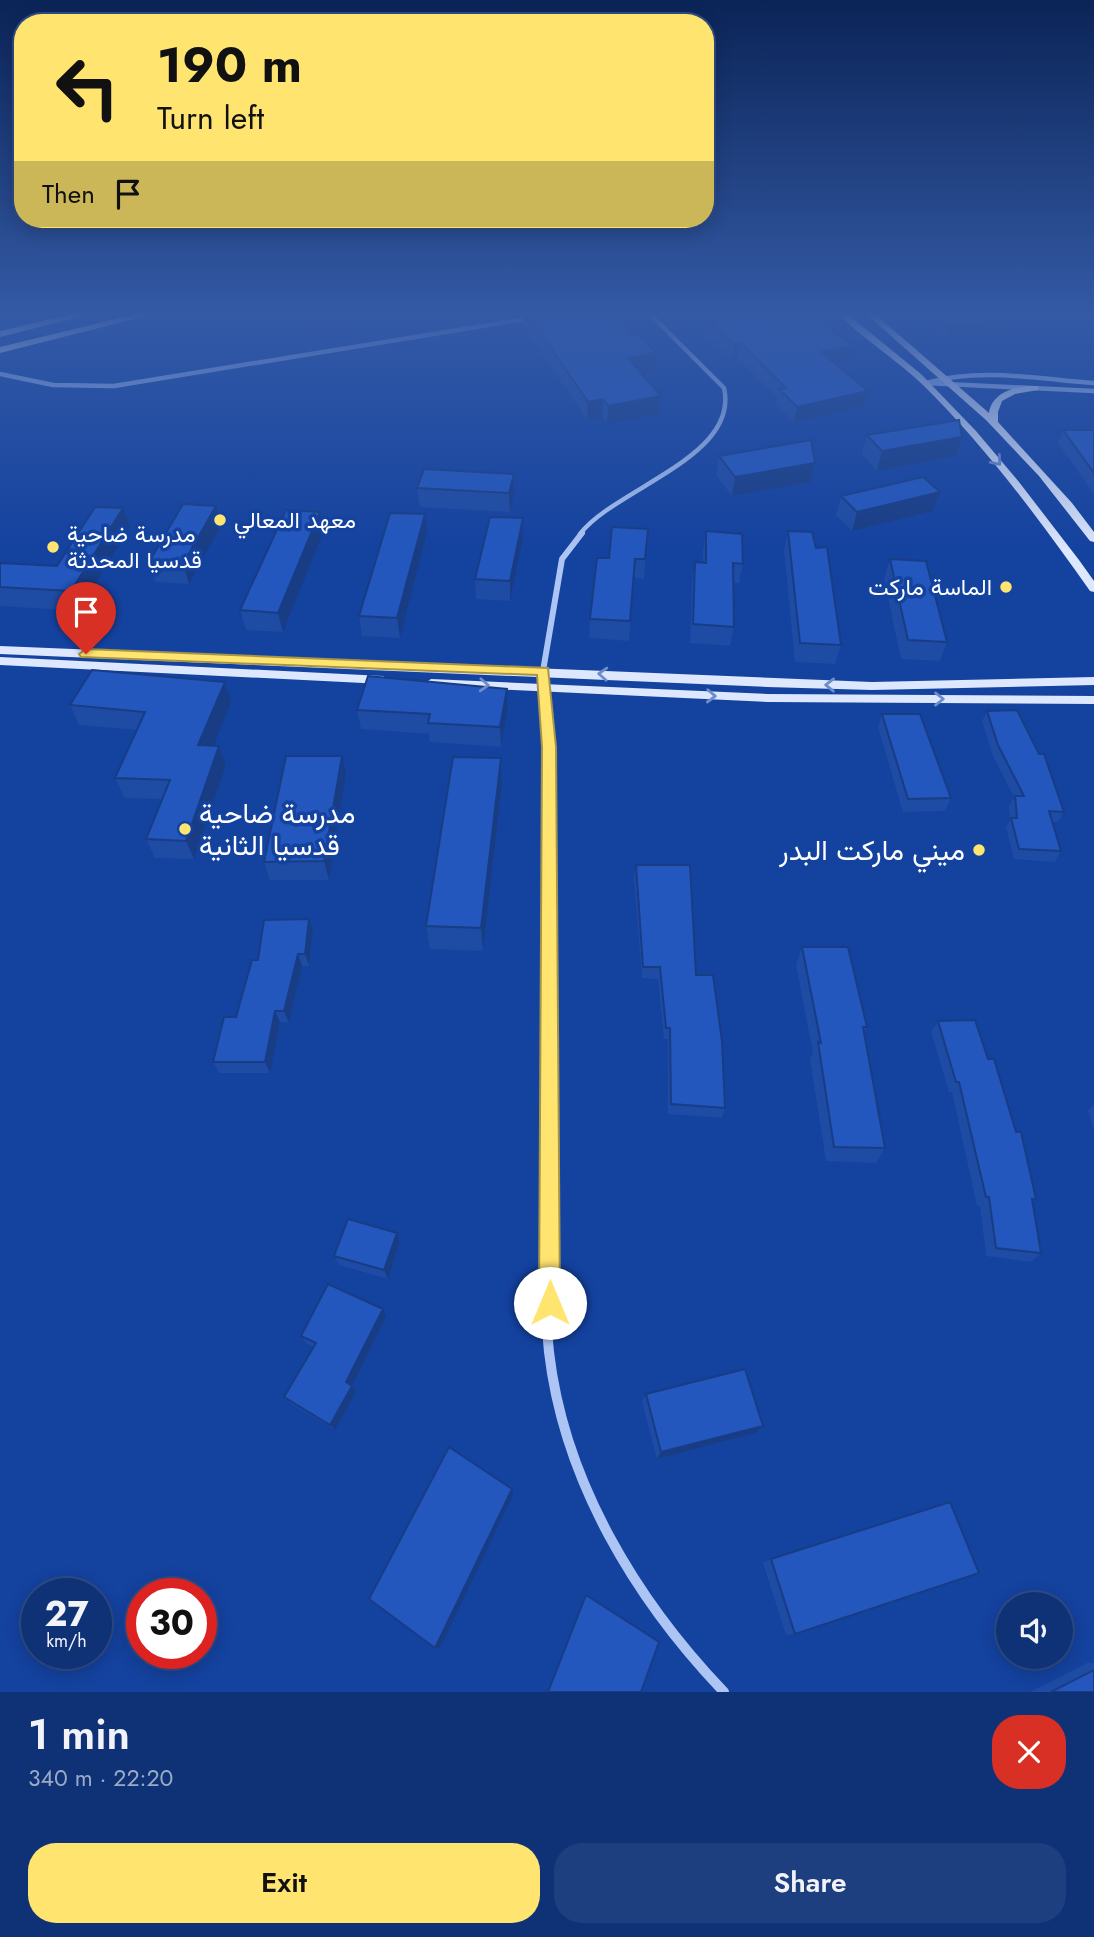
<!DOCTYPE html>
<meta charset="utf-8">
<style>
:root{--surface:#0f3277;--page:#1d3e7f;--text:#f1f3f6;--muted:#9baac6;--line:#2f4d89;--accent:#ffe56f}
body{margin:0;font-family:Jost,Vazirmatn,sans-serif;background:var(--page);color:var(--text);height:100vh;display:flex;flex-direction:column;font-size:26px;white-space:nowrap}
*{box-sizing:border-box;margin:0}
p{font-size:23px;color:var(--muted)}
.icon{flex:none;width:38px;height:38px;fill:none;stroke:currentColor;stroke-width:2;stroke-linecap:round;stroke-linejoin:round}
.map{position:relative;height:1692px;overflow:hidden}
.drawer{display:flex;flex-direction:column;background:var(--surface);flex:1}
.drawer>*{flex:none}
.guide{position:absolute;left:14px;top:14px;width:700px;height:214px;border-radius:28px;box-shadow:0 4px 18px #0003,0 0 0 2px var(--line);background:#ffe56f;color:#111;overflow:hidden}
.buttons{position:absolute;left:996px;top:1592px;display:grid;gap:14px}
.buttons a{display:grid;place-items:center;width:77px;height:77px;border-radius:50%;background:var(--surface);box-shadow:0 4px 18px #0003,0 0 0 2px var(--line);font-size:35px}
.speed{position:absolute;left:21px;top:1578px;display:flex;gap:14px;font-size:35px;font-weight:700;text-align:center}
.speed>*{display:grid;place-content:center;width:91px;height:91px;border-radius:50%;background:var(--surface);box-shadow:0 4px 18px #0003,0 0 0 2px var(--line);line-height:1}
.speed small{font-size:18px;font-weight:400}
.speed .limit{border:10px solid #d22;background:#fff;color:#111}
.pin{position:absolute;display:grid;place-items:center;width:60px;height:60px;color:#fff;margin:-72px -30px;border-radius:50% 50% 50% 0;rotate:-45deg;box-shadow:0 0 7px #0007}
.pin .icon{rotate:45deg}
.me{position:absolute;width:77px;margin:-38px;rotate:0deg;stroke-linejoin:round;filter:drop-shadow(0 0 5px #0008)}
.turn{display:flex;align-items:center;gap:24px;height:147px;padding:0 28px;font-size:32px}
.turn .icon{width:91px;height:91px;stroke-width:2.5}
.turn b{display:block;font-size:49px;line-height:60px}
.then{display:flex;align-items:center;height:66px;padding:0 28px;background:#0003;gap:14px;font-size:26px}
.round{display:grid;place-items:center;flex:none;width:74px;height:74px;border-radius:28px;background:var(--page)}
.summary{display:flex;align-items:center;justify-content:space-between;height:119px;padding:0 28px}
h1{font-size:42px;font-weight:600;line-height:52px}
.cta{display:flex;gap:14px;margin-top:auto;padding:14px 28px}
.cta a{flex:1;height:80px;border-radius:28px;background:var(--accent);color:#111;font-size:28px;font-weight:600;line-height:80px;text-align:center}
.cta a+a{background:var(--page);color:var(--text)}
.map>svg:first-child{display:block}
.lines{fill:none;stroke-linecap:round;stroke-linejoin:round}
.street-far3{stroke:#adc5f4;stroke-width:4.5}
.street-far2{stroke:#adc5f4;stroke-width:6}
.street-far1{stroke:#adc5f4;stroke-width:8}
.street{stroke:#adc5f4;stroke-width:10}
.secondary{fill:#dde7fd;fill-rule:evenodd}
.primary{fill:#f9fbff;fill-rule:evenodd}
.wall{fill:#1e4ba3}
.shaded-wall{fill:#183d85}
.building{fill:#2357be;stroke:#183d85;stroke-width:2}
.oneway{stroke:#6e8cc9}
.route{fill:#ffe56f;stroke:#a69548;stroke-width:2}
.poi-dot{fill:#ffe56f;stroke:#14429f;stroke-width:2.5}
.labels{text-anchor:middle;stroke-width:7;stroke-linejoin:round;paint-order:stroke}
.far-poi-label{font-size:23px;fill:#fff;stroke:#14429f;text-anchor:start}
.poi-label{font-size:28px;fill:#fff;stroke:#14429f;text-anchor:start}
</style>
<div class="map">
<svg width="1094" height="1692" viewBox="0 0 1094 1692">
<rect width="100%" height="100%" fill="#14429f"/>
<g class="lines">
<path class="street-far3" d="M 0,374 L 53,385 L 114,386 L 531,318
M 926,383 C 979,367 1039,379 1094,383
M 926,383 L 1094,391
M 580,534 C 614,489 740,457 724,388 L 649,313"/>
<path class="street-far2" d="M 549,823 L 549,747 L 543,671 L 562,559 L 582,533"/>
<path class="street-far1" d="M 549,821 L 549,1200"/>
<path class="street" d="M 549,1198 C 549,1246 544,1305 549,1352 C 564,1481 636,1600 724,1692"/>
<path class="secondary" d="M 837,313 L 846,313 L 921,374 L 976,431 L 1019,482 L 1079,560 L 1094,581 L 1094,592 L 1090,591 C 1039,519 986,447 923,385 C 896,359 863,339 837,313 Z
M 865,313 L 874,313 L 989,413 C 992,391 1019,385 1038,386 L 1038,390 L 1015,394 L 1002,401 L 998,412 L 998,422 L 1072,503 L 1094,532 L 1094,542 L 1090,541 L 1039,476 L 986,420 Z
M 0,646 L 872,682 L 1094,677 L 1094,685 L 872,690 L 767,687 L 0,654 Z
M 0,657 L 383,676 L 389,680 L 383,684 L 0,665 Z
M 431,679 L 768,694 L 1094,696 L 1094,704 L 768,702 L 427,686 L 425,683 Z"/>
<path class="primary" d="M 77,313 L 95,313 L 0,337 L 0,331 Z
M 140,313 L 158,313 L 0,353 L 0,347 Z"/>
</g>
<path class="wall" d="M 299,313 L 347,313 L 349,323 L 317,331 Z
M 389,313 L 431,313 L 419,317 L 415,314 L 398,319 Z
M 516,313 L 613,313 L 631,333 L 656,353 L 655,371 L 641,373 L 660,414 L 607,424 L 602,417 L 587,420 L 523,325 L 523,315 L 518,316 Z
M 691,313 L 809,313 L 849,361 L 836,364 L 864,407 L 794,422 L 776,405 L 777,398 L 738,358 L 732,360 L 699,326 L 700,321 Z
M 927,313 L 1037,313 L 1033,325 L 946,339 L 924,322 Z
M 1063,430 L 1094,430 L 1094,494 L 1058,443 Z
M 867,435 L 956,456 L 877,471 L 862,454 Z
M 719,456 L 811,482 L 732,496 L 716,475 Z
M 514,474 L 514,494 L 510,512 L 420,507 L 417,488 Z
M 841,496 L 933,511 L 852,531 L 836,515 Z
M 523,518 L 523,538 L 510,601 L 476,599 L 475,579 Z
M 221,526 L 189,584 L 156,582 L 149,562 Z
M 130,527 L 79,611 L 0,606 L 0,563 L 57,566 Z
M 648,529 L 644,579 L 634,578 L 629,641 L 589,638 L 590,619 L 609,558 Z
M 324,531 L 283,632 L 246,630 L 240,610 Z
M 706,531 L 743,564 L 739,583 L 733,583 L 734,627 L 730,646 L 690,643 L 692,582 L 695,562 L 703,563 L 703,551 Z
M 788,531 L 816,548 L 841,645 L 835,664 L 795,662 L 784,550 Z
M 427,533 L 400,638 L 362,636 L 359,616 Z
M 890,559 L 947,642 L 940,661 L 901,659 L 884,579 Z
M 225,682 L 231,702 L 213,746 L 219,746 L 226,765 L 194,859 L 155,858 L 146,839 L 162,799 L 125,798 L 115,778 L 137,730 L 79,725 L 70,705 Z
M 507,689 L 508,708 L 501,747 L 430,742 L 429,734 L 361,729 L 357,710 Z
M 987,711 L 1064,812 L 1058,822 L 1053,822 L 1061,851 L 1055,862 L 1014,859 L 1006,828 L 1010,820 L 1009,806 L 1014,797 L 993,756 L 982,721 Z
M 882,714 L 951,798 L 945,811 L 903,812 L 878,727 Z
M 501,758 L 502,784 L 483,951 L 430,949 L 426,926 Z
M 346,775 L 329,880 L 270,880 L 264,862 Z
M 636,865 L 725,1108 L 722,1118 L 668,1114 L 668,1039 L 664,1039 L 658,979 L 642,978 L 634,877 Z
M 313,931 L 309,966 L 302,966 L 289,1023 L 280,1022 L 270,1073 L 219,1073 L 213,1062 L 236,1017 Z
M 802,947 L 867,1027 L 864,1033 L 885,1148 L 876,1163 L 826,1161 L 810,1059 L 813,1053 L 796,965 Z
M 938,1021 L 1036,1199 L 1032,1202 L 1041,1253 L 1031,1262 L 986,1256 L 980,1206 L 977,1206 L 952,1092 L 949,1092 L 931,1032 Z
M 1094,1104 L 1094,1129 L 1088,1111 Z
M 397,1233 L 400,1241 L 388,1279 L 339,1265 L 334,1256 Z
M 386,1317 L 352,1386 L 356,1392 L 335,1430 L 290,1403 L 284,1397 L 314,1347 L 306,1343 L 301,1336 Z
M 646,1394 L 763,1426 L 755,1433 L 657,1459 L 642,1402 Z
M 771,1559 L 795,1634 L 786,1635 L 763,1563 Z
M 1087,1663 L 1094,1663 L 1094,1692 L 1030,1692 Z"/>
<path class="shaded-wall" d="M 339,313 L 347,313 L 349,323 L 317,331 L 315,319 Z
M 397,313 L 415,313 L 415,314 L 398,319 Z
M 419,313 L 431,313 L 419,317 Z
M 1037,313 L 1033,325 L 946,339 L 950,327 Z
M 741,343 L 738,358 L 732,360 L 734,344 Z
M 853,346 L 849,361 L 818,368 L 821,352 Z
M 656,353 L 655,371 L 627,376 L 628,358 Z
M 868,391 L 864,407 L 794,422 L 797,407 Z
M 661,396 L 660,414 L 607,424 L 608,406 Z
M 603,399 L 602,417 L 587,420 L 588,402 Z
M 962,437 L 956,456 L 877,471 L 882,451 Z
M 815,463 L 811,482 L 732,496 L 735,477 Z
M 514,474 L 514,494 L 510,512 L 509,493 Z
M 940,492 L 933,511 L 852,531 L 857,512 Z
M 216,506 L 221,526 L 189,584 L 183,564 Z
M 123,508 L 130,527 L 79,611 L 71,591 Z
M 320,512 L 324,531 L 283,632 L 278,613 Z
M 425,514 L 427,533 L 400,638 L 397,618 Z
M 523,518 L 523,538 L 510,601 L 510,581 Z
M 225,682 L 231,702 L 206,765 L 198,745 Z
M 507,689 L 508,708 L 501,747 L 500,727 Z
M 219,746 L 226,765 L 194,859 L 186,841 Z
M 342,756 L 346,775 L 329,880 L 324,861 Z
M 501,758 L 502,784 L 483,951 L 481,928 Z
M 309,919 L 313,931 L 309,966 L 305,954 Z
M 298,954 L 302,966 L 289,1023 L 284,1011 Z
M 275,1011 L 280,1022 L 270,1073 L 265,1062 Z
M 397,1233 L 400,1241 L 388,1279 L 384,1270 Z
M 383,1309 L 386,1317 L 352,1386 L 356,1392 L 335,1430 L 330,1425 L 346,1382 Z
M 763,1426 L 755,1433 L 657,1459 L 661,1452 Z
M 512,1489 L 513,1495 L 440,1648 L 435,1648 Z"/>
<path class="building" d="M 309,313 L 339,313 L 315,319 Z
M 527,313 L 613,313 L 631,333 L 637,332 L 656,353 L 628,358 L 661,396 L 608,406 L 603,399 L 588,402 Z
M 703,313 L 809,313 L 853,346 L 821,352 L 868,391 L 797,407 L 779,389 L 786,388 L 741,343 L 734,344 Z
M 932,313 L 1035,313 L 950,327 Z
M 959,420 L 962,437 L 882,451 L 867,435 Z
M 1063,430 L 1094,430 L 1094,473 Z
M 811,440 L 815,463 L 735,477 L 719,456 Z
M 424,469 L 514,474 L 509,493 L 417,488 Z
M 923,477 L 940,492 L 857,512 L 841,496 Z
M 183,504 L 216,506 L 183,564 L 149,562 Z
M 95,507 L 123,508 L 71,591 L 0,587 L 0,563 L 57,566 Z
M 286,510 L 320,512 L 278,613 L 240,610 Z
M 390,513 L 425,514 L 397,618 L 359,616 Z
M 490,517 L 523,518 L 510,581 L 475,579 Z
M 612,527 L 648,529 L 645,559 L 635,559 L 630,621 L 590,619 L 597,558 L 609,558 Z
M 706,531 L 742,534 L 743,564 L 733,563 L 734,627 L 693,624 L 695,562 L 706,563 Z
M 788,531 L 812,532 L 816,548 L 827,547 L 841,645 L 800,643 Z
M 890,559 L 926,561 L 947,642 L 908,640 Z
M 92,670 L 225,682 L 198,745 L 219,746 L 186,841 L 146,839 L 170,780 L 115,778 L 145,712 L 70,705 Z
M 368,676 L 507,689 L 500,727 L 428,723 L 430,714 L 357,710 Z
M 1017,710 L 1039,754 L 1044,754 L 1064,812 L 1049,811 L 1061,851 L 1019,849 L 1011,818 L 1017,818 L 1015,796 L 1024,796 L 998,745 L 987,711 Z
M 882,714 L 920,714 L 951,798 L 908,799 Z
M 286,756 L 342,756 L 324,861 L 264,862 Z
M 453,757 L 501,758 L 481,928 L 426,926 Z
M 636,865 L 690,865 L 696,975 L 713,975 L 722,1041 L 725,1108 L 671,1104 L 670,1028 L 666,1028 L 660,967 L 643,967 Z
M 309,919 L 305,954 L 298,954 L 284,1011 L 275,1011 L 265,1062 L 213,1062 L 224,1017 L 236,1017 L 252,960 L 258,960 L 264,920 Z
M 802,947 L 848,947 L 867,1027 L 863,1027 L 885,1148 L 834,1147 L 818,1042 L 821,1043 Z
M 975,1020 L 988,1059 L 994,1059 L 1016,1132 L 1021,1132 L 1036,1199 L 1032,1199 L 1041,1253 L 996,1248 L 989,1197 L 986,1197 L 959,1082 L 956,1082 L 938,1021 Z
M 348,1219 L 397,1233 L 384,1270 L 334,1256 Z
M 328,1284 L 383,1309 L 346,1382 L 352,1386 L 330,1425 L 284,1397 L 316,1343 L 301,1336 Z
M 745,1369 L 763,1426 L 661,1452 L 646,1394 Z
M 449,1447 L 512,1489 L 435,1648 L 369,1599 Z
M 950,1502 L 979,1573 L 795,1634 L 771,1559 Z
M 586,1595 L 659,1642 L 641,1692 L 548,1692 Z
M 1094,1670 L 1094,1692 L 1051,1692 Z"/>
<defs><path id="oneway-chevron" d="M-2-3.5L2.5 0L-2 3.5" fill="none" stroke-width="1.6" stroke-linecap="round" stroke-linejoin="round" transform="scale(1.75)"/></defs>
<g class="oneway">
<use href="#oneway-chevron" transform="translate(997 461) rotate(49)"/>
<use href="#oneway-chevron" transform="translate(603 674) rotate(-177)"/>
<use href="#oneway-chevron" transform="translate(484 685) rotate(3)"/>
<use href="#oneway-chevron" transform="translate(830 685) rotate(-179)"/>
<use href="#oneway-chevron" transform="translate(711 696) rotate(2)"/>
<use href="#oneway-chevron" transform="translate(939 699)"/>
</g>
<linearGradient id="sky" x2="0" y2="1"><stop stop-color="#0b2457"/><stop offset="0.57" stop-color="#345aa6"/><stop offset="1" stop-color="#345aa6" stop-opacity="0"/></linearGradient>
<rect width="1094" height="550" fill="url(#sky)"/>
<path class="route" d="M 86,649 L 548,668 L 556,747 L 560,1303 L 557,1310 L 550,1313 L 542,1310 L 539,1303 L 542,747 L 537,675 L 81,657 L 79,654 Z"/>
<g class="poi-dot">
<circle cx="220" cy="520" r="7"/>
<circle cx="53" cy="547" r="7"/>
<circle cx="1006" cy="587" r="7"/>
<circle cx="185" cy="829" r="7"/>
<circle cx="979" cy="850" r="7"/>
</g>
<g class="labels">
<g class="far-poi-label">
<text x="234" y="528">معهد المعالي</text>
<text x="67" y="542">مدرسة ضاحية<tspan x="67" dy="26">قدسيا المحدثة</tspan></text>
<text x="992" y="595" text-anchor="end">الماسة ماركت</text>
</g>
<g class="poi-label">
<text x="199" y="823">مدرسة ضاحية<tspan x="199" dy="32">قدسيا الثانية</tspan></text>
<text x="965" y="860" text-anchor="end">ميني ماركت البدر</text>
</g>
</g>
</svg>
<div class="buttons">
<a><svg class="icon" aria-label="sound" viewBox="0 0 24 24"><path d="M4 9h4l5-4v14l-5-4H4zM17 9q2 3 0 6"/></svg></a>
</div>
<div class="speed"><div>27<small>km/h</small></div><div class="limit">30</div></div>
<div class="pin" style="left:86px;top:654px;background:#d93025"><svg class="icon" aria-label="arrive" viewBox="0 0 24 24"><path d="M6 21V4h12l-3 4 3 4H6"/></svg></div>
<svg class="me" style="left:550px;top:1303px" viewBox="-20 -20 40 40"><circle r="19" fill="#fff"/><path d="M0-13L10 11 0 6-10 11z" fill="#ffe56f"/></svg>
<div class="guide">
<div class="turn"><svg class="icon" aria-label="left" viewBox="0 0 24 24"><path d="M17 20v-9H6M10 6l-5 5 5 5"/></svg><div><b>190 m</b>Turn left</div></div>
<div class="then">Then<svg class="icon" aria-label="arrive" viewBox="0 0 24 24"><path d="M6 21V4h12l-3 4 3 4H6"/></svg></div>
</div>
</div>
<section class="drawer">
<div class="summary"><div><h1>1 min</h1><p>340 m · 22:20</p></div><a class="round" style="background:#d93025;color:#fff"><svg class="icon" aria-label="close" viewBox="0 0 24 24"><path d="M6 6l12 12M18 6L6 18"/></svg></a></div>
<div class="cta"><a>Exit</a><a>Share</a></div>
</section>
